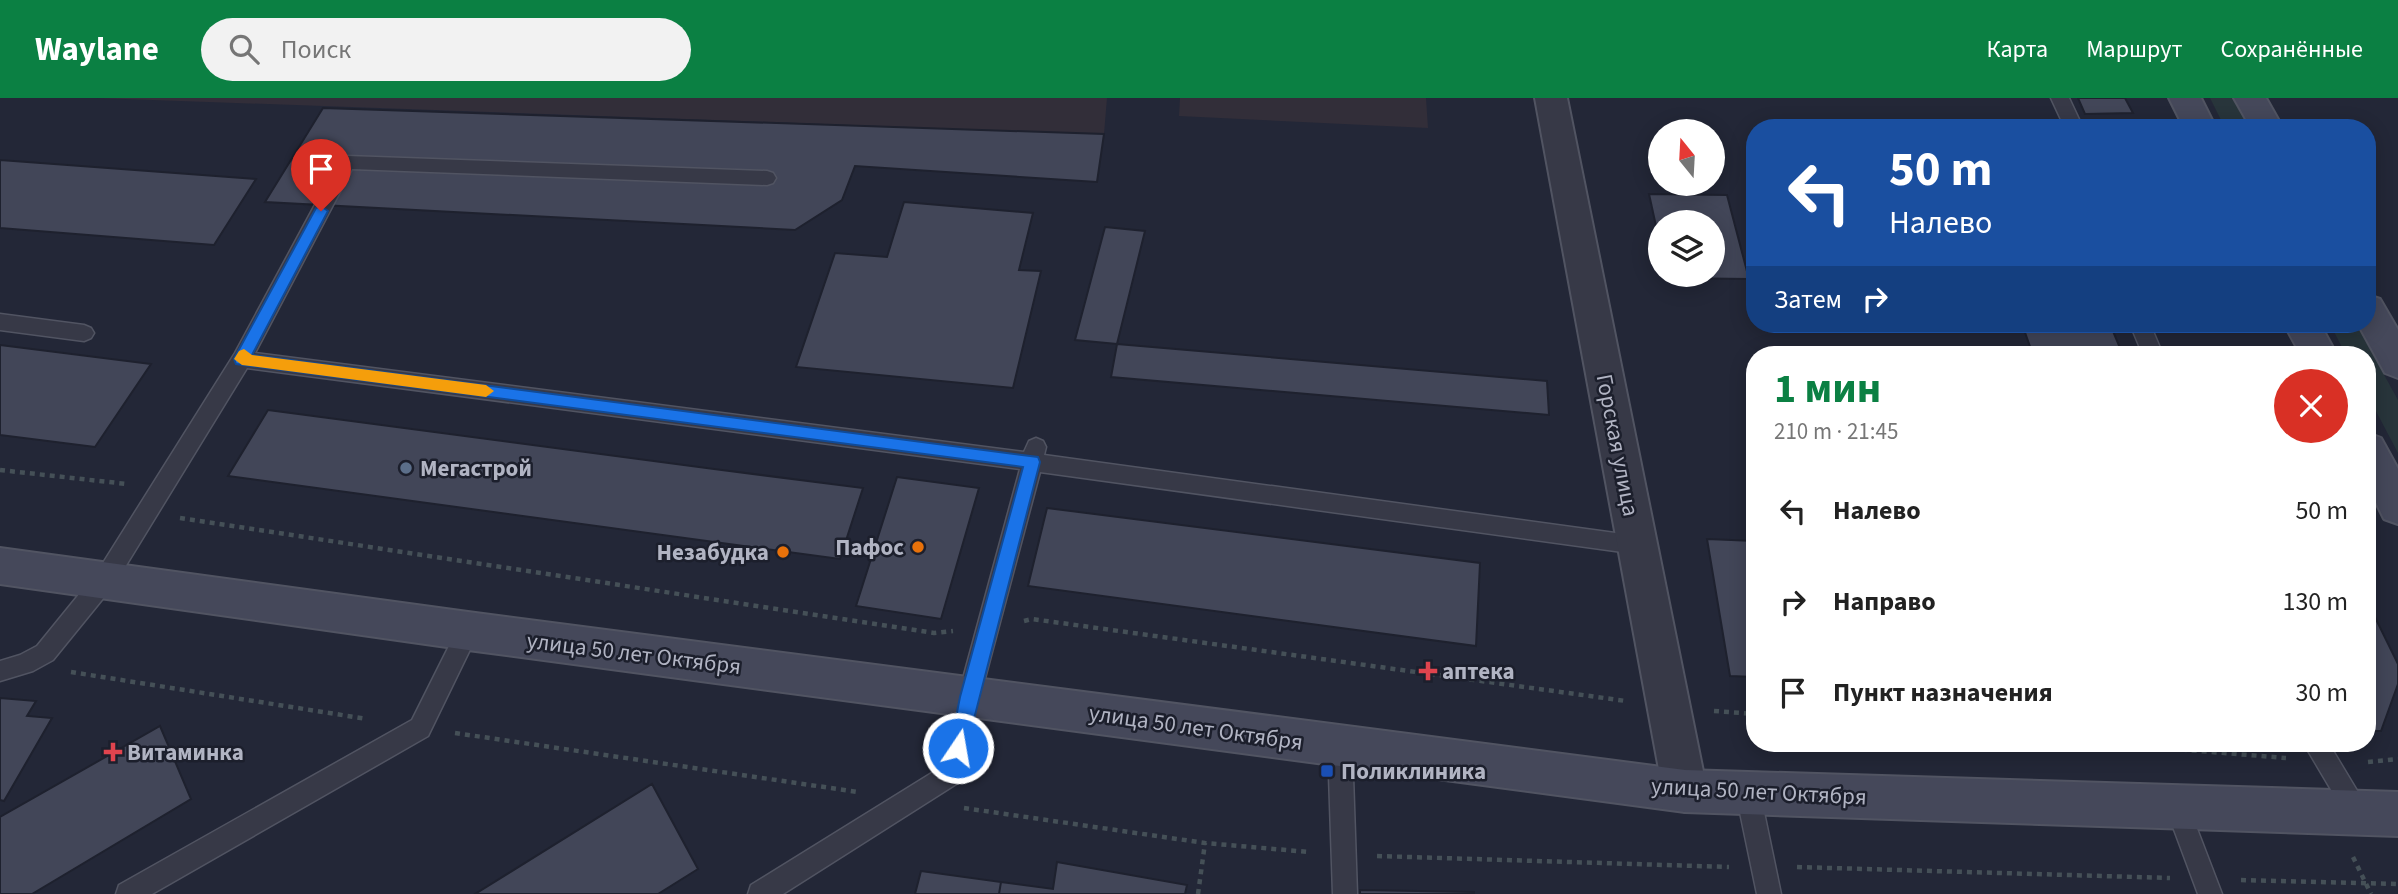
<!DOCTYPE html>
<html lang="ru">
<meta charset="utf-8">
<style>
:root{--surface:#fff;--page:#f2f2f2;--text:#222;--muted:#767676;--accent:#0b8043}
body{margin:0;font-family:"Source Sans 3",sans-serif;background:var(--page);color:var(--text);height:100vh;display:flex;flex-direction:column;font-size:26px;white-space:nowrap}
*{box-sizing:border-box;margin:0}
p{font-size:23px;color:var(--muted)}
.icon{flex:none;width:38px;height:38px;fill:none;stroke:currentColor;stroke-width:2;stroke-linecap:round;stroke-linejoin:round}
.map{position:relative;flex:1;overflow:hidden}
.sheet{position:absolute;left:1746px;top:248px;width:630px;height:406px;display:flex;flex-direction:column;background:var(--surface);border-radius:28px;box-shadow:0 4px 18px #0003}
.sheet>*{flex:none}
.guide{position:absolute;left:1746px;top:21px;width:630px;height:214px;border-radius:28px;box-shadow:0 4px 18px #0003;background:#1a4fa0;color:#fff;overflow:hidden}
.needle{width:46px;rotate:342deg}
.controls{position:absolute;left:1648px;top:21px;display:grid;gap:14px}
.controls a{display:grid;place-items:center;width:77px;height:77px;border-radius:50%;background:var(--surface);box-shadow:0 4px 18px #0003;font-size:35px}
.pin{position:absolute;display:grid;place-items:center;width:60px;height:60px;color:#fff;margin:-72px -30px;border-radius:50% 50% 50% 0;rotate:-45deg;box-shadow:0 0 7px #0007}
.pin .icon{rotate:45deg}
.me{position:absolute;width:77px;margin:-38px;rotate:12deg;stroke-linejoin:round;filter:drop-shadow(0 0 5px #0008)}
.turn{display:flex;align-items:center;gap:24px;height:147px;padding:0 28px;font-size:32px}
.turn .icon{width:91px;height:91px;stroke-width:2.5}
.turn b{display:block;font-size:49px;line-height:60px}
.then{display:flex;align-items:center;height:66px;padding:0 28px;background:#0003;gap:14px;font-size:26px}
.round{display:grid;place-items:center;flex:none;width:74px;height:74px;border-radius:37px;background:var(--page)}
.overview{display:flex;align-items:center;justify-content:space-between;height:119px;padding:0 28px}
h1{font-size:42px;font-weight:700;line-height:52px;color:var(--accent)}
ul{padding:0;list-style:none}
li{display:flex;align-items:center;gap:21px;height:91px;padding:0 28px}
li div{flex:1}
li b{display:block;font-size:26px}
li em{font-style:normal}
header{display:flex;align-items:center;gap:42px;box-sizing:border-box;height:98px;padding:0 35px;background:var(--accent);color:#fff}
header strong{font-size:33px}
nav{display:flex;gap:38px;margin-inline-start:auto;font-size:24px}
.search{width:490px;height:63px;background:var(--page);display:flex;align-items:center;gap:18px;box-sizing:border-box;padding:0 24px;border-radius:38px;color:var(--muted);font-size:26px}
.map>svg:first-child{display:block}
.medical{fill:#322e39}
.green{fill:#28353b}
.building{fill:#424658;stroke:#1e212e;stroke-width:2}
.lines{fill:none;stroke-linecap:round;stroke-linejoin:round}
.lane-casing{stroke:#515462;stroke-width:3}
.street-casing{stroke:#515462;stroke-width:4}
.secondary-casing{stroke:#515462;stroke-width:4}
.path{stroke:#455057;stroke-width:4.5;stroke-dasharray:5 5;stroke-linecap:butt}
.lane{fill:#373947;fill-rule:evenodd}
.street{fill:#373947;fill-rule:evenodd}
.secondary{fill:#45485a;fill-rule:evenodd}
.route{fill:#1a73e8;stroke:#114b97;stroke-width:2}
.slow{fill:#f59e0b}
.service-dot{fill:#5c6f8a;stroke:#1c1f2c;stroke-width:2.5}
.food-dot{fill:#e8710a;stroke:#1c1f2c;stroke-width:2.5}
.health-dot{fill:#e0444e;stroke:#1c1f2c;stroke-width:2.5}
.transit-dot{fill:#1a4fb4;stroke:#1c1f2c;stroke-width:2.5}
.labels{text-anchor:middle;stroke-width:5;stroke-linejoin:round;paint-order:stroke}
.street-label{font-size:23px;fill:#b1b4c3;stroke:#1c1f2c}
.poi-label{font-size:23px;font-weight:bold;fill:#b1b4c3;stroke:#1c1f2c;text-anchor:start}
</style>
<header>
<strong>Waylane</strong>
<div class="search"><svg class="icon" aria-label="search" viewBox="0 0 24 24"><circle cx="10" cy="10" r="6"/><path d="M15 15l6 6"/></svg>Поиск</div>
<nav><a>Карта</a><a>Маршрут</a><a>Сохранённые</a></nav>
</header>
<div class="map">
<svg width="2398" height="796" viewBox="0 0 2398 796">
<rect width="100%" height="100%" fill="#232737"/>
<path class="medical" d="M 97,0 L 1107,0 L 1104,36 Z
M 1180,0 L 1426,0 L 1428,30 L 1179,18 Z"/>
<path class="green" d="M 2210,0 L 2233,0 L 2250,30 L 2225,30 Z
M 2330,226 L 2356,226 L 2398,302 L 2398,355 L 2368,298 L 2368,257 L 2346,257 Z"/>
<path class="building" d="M 2078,0 L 2125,0 L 2133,15 L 2085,16 Z
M 323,10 L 1104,36 L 1097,84 L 855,68 L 842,102 L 795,132 L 265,104 Z
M 0,62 L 256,81 L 214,147 L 0,130 Z
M 1649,96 L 1727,97 L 1749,181 L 1667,180 L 1666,177 L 1713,177 L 1713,124 L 1661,124 L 1661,151 Z
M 904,104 L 1033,115 L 1019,172 L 1041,173 L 1013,290 L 796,269 L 835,155 L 887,159 Z
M 1105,129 L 1145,133 L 1117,246 L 1075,242 Z
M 2022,226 L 2110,226 L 2123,257 L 2033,257 Z
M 1117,246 L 1547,283 L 1549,317 L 1111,279 Z
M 0,247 L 151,266 L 95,349 L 0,337 Z
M 268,312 L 714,371 L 863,390 L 840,461 L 228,378 Z
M 897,379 L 979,390 L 941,521 L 856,508 Z
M 1047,410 L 1480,465 L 1476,548 L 1028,488 Z
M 1707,441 L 1755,443 L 1755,579 L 1730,578 Z
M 2368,505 L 2398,566 L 2398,586 L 2381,633 L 2368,633 Z
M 0,600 L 36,603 L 27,618 L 52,620 L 4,703 L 0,702 Z
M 160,628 L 191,701 L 32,796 L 0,796 L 0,719 Z
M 652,686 L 698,771 L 658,796 L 475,796 Z
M 1057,764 L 1187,787 L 1185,796 L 999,796 L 1001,784 L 1053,791 Z
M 921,773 L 1001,784 L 999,796 L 915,796 Z
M 1360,792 L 1474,794 L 1474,796 L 1360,796 Z"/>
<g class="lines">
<g class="lane-casing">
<path id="lane" d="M 2051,0 L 2069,0 L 2083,30 L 2065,30 Z
M 347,58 L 767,73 L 773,75 L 776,80 L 773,85 L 767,87 L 352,71 L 255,255 L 1024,354 L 1029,343 L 1036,340 L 1043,343 L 1046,349 L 1044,357 L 1637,438 L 1645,440 L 1648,447 L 1645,454 L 1637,456 L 1040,374 L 980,599 L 961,683 L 783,796 L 748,796 L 751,787 L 943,668 L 958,599 L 1020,371 L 247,270 L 114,487 L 53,562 L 33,573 L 0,583 L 0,563 L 20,557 L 37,548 L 98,473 L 235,255 L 338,64 L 341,59 Z
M 0,216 L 84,227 L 91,230 L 94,235 L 91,240 L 84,243 L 0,232 Z
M 2130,226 L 2150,226 L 2163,257 L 2143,257 Z
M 468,523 L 476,526 L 479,533 L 428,638 L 152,796 L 116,796 L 119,787 L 412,622 L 460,526 Z
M 1340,637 L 1348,640 L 1352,648 L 1357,796 L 1333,796 L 1328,648 L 1332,640 Z
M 2304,646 L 2329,646 L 2365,706 L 2369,714 L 2365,722 L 2357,726 L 2349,722 Z
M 1748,683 L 1756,687 L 1760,695 L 1781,796 L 1757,796 L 1736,695 L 1740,687 Z
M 2178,698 L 2186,702 L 2222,796 L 2198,796 L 2166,710 L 2170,702 Z"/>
</g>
<g class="street-casing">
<path id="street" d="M 1535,0 L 1567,0 L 1707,693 L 1700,708 L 1685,714 L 1670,708 L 1663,693 Z"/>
</g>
<g class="secondary-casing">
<path id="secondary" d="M 2169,0 L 2201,0 L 2216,30 L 2184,30 Z
M 2234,0 L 2266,0 L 2283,30 L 2251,30 Z
M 2368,197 L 2380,201 L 2398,232 L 2398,280 L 2385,275 L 2358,226 L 2368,226 Z
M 2284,226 L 2320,226 L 2337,257 L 2301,257 Z
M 2368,335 L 2381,340 L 2398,371 L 2398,426 L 2384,421 L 2368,388 Z
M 0,450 L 468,514 L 1685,672 L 2398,694 L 2398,738 L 1685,714 L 468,552 L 0,486 Z"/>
</g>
<path class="path" d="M 0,372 L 127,386
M 180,420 L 934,535 L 953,533
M 1024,523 L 1032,521 L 1626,603
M 71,574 L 367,621
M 1714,613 L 1755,616
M 455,635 L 858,694
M 2112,646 L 2286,660
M 2368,664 L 2398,661
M 964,710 L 1205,745 L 1309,754
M 1377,758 L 1729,769
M 2353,759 L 2371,796
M 1797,769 L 2170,780
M 2241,782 L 2398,786
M 1198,796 L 1205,745"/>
<use href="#lane" class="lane"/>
<use href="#street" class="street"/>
<use href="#secondary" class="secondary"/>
</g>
<path class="route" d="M 321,108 L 328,113 L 252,257 L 1038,359 L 1040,364 L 965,656 L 958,658 L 952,656 L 950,650 L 960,599 L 1023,369 L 236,266 L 234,261 L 236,257 L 316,110 Z"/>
<path class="slow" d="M 244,251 L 252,257 L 486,287 L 494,293 L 486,299 L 242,267 L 234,261 L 239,253 Z"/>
<circle class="service-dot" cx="406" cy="370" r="7"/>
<g class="food-dot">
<circle cx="918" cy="449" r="7"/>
<circle cx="783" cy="454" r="7"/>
</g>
<g class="health-dot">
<path d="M1424.5 562.5h7v7h7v7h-7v7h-7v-7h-7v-7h7z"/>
<path d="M109.5 643.5h7v7h7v7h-7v7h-7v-7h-7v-7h7z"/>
</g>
<rect class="transit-dot" x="1320" y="666" width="14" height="14" rx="3.5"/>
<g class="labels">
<g class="street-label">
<text transform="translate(1618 347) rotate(79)" y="8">Горская улица</text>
<text transform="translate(634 555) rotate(7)" y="8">улица 50 лет Октября</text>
<text transform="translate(1196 629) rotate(8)" y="8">улица 50 лет Октября</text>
<text transform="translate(1759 693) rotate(3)" y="8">улица 50 лет Октября</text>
</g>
<g class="poi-label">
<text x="420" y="378">Мегастрой</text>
<text x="904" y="457" text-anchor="end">Пафос</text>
<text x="769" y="462" text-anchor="end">Незабудка</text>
<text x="1442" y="581">аптека</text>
<text x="127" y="662">Витаминка</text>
<text x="1341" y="681">Поликлиника</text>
</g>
</g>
</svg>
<div class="controls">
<a><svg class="needle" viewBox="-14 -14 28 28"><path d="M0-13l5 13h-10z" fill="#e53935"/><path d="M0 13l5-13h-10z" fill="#767676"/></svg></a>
<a><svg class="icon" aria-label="layers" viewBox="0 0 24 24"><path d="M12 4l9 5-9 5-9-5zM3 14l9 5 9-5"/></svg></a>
</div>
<div class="pin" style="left:321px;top:113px;background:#d93025"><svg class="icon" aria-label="arrive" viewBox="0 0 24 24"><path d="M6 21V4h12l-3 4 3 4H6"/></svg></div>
<svg class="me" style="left:958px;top:650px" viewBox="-20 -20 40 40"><circle r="17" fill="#1a73e8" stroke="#fff" stroke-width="3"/><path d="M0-11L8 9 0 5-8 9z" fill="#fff"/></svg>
<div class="guide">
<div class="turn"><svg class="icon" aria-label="left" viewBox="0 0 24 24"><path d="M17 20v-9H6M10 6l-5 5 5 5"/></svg><div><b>50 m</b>Налево</div></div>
<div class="then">Затем<svg class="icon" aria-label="right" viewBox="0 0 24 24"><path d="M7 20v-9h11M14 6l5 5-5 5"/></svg></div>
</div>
<section class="sheet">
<div class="overview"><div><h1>1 мин</h1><p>210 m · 21:45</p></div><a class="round" style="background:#d93025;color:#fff"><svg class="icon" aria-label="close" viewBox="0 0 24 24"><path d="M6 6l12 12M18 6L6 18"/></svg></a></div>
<ul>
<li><svg class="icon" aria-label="left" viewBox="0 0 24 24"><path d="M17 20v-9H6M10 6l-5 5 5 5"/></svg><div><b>Налево</b></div><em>50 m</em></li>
<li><svg class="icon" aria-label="right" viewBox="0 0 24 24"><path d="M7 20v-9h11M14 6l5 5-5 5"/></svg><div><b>Направо</b></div><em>130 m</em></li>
<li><svg class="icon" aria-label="arrive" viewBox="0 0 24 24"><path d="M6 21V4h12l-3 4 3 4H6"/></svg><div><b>Пункт назначения</b></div><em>30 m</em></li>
</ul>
</section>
</div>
